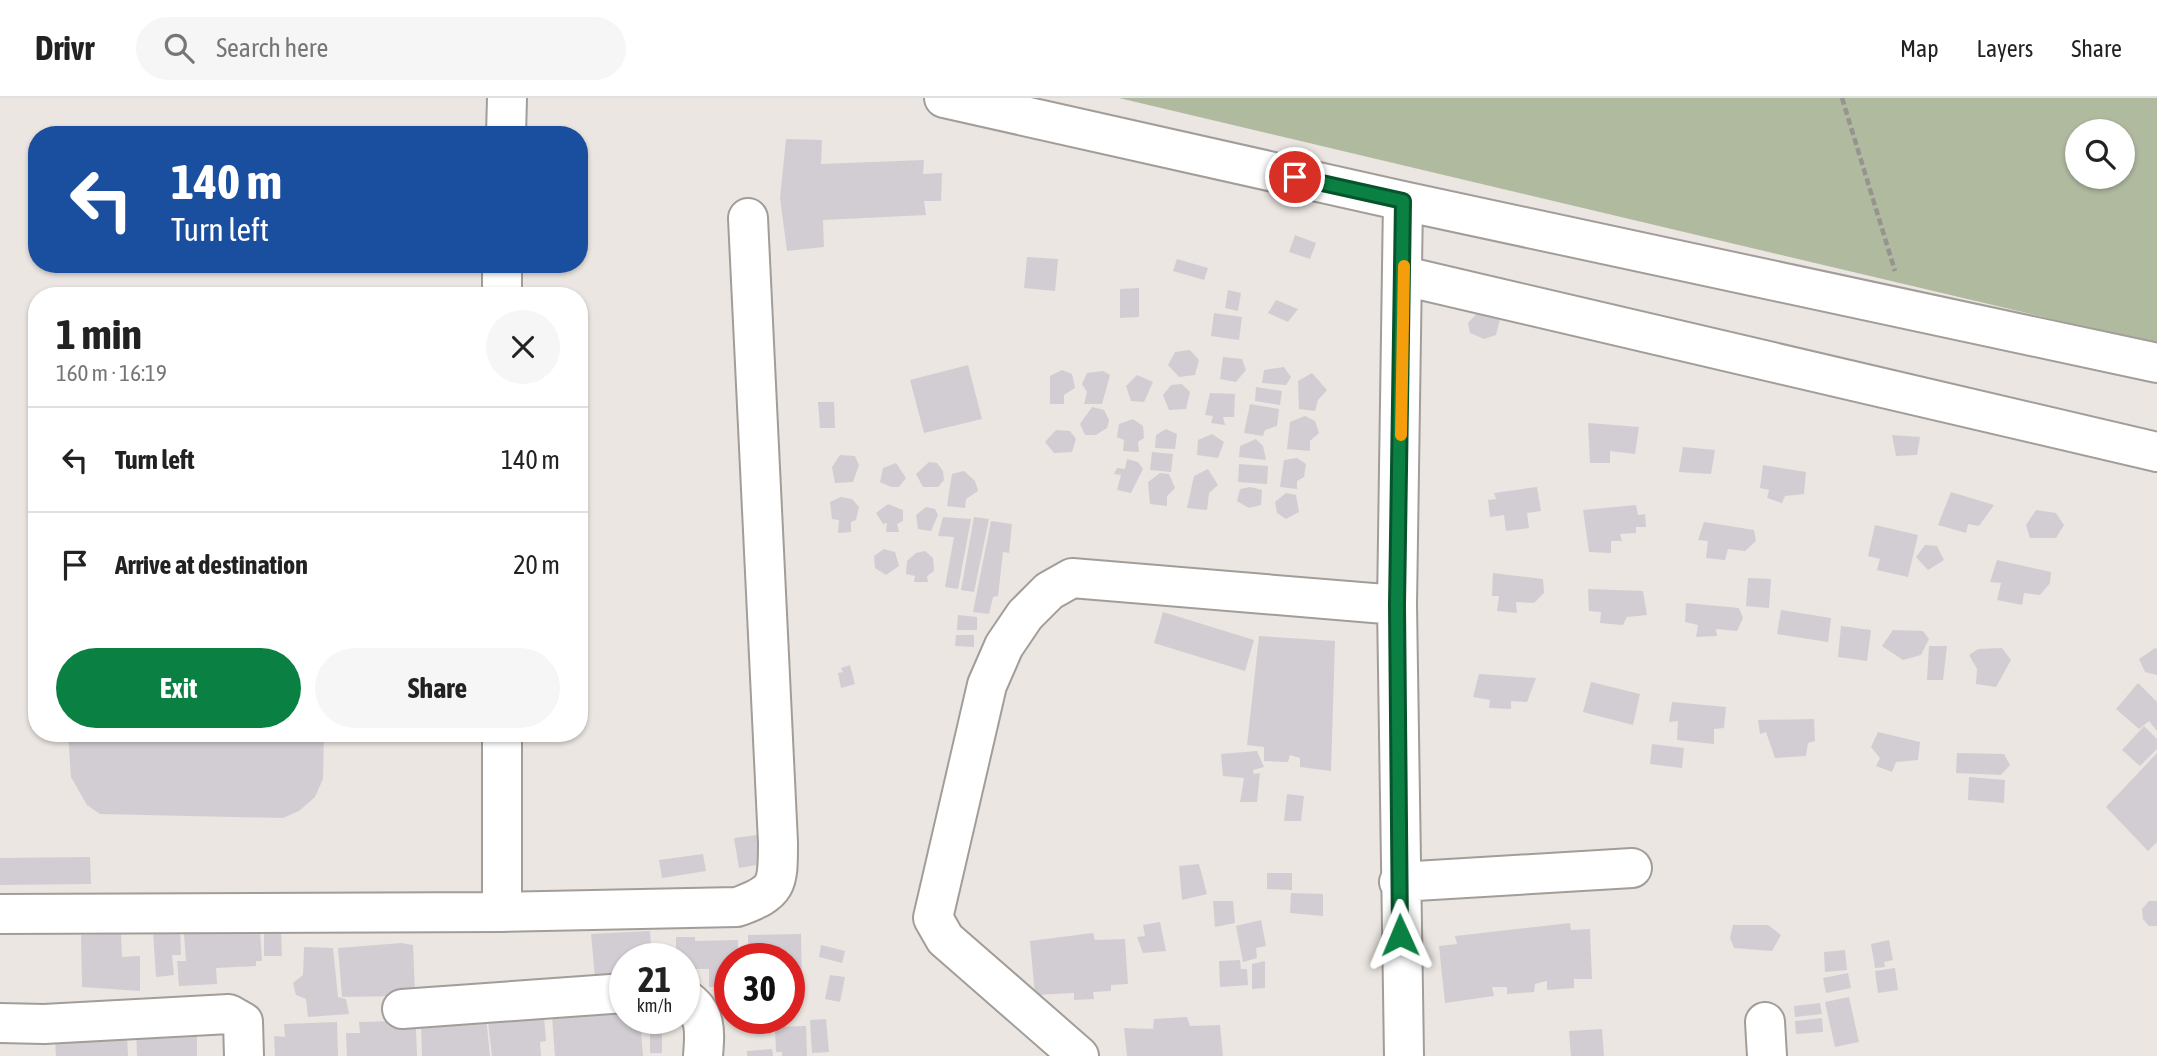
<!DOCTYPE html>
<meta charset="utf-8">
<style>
:root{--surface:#fff;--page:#f6f6f6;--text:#222;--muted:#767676;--line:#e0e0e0;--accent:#0b8043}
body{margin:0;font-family:"Asap Condensed",sans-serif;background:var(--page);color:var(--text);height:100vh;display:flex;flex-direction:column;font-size:26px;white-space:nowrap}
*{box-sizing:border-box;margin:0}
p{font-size:23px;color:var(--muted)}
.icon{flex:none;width:38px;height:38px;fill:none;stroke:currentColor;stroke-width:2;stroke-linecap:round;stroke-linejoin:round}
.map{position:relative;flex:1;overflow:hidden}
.sheet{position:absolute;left:28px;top:189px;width:560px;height:455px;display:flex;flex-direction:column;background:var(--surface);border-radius:28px;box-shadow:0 2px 5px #0004}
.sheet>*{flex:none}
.hud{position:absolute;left:28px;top:28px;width:560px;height:147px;border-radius:28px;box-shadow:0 2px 5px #0004;background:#1a4fa0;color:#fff;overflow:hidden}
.controls{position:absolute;left:2065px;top:21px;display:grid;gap:14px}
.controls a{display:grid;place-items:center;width:70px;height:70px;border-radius:50%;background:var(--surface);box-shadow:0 2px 5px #0004;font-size:35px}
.speed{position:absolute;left:609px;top:845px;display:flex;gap:14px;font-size:35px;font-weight:700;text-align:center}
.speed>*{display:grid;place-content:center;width:91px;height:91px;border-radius:50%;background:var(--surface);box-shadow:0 2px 5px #0004;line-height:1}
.speed small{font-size:18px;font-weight:400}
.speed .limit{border:10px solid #d22;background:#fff;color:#111}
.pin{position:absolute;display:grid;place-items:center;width:60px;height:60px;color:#fff;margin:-30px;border:4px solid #fff;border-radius:50%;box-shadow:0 2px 7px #0007}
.me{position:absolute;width:77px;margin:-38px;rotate:359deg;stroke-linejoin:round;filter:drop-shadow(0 0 5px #0008)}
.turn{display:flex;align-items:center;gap:24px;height:147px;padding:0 28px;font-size:32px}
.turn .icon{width:91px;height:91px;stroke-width:2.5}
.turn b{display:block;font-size:49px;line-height:60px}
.round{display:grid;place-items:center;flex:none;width:74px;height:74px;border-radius:37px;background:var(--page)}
.overview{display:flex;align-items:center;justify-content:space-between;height:119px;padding:0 28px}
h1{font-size:42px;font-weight:700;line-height:52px}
.primary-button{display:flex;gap:14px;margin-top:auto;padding:14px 28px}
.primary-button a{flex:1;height:80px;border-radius:42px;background:var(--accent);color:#fff;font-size:28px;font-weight:700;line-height:80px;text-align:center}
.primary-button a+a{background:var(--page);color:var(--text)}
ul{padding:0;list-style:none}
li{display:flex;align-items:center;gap:21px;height:105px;padding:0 28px;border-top:2px solid var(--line)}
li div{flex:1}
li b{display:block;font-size:26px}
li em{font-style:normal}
header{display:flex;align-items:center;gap:42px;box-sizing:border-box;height:98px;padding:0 35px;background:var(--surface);border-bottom:2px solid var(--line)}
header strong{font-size:33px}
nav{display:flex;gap:38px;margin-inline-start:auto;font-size:24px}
.search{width:490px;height:63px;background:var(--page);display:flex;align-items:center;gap:18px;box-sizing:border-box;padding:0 24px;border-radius:38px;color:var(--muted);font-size:26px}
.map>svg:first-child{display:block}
.grass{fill:#b0ba9f;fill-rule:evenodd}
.building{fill:#d2cdd2}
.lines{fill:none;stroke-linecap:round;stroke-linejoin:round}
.minor-casing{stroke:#a29d98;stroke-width:42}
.path{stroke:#97938f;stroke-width:4.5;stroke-dasharray:7 3.5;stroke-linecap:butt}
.minor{stroke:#fff;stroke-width:38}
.route-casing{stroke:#07532c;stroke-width:18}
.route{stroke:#0b8043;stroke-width:12}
.slow{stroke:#f59e0b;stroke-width:12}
</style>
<header>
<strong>Drivr</strong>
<div class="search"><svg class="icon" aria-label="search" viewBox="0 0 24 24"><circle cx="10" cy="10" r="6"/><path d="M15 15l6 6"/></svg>Search here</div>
<nav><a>Map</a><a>Layers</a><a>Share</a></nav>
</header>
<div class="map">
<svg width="2157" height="958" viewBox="0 0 2157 958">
<rect width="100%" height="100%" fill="#ebe6e1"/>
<path class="grass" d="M 1119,0 L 2157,0 L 2157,246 ZM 2077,33 L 2123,33 L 2123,79 L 2077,79 Z"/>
<path class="building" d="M 786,41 L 822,42 L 821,66 L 924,62 L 923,76 L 942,75 L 941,103 L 924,103 L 926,117 L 823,122 L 824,149 L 787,153 L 780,100 Z
M 1295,137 L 1316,145 L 1310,161 L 1289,154 Z
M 1027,159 L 1058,161 L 1055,193 L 1024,190 Z
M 1177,161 L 1208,170 L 1204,182 L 1173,173 Z
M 1139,190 L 1139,219 L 1120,220 L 1120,191 Z
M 1228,192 L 1241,195 L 1238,213 L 1225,210 Z
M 1276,202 L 1298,211 L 1288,224 L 1268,215 Z
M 1494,213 L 1500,221 L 1496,237 L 1484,241 L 1470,235 L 1468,225 L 1478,214 Z
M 1214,215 L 1242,219 L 1239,242 L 1211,238 Z
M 1190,252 L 1199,262 L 1195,277 L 1179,279 L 1168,267 L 1175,254 Z
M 1223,259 L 1242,261 L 1246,272 L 1236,284 L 1220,281 Z
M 968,267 L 982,321 L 924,335 L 910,282 Z
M 1284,269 L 1291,279 L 1286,287 L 1262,285 L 1264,272 Z
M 1062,272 L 1072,276 L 1075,290 L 1064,297 L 1064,306 L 1050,306 L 1050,278 Z
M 1103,273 L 1110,277 L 1102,306 L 1084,306 L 1087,294 L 1082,286 L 1087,275 Z
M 1312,275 L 1327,292 L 1318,302 L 1315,313 L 1299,311 L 1298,283 Z
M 1137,277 L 1153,284 L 1144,304 L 1131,303 L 1126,288 Z
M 1182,286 L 1190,294 L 1186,311 L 1169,312 L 1163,297 L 1171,287 Z
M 1256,289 L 1282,293 L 1280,307 L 1255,303 Z
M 1210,295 L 1235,296 L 1234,319 L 1223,319 L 1225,327 L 1211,325 L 1213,318 L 1205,317 Z
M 818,304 L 834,304 L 835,330 L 820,330 Z
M 1250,306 L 1279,311 L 1277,328 L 1265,332 L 1263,338 L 1244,335 Z
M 1092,309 L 1104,312 L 1109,322 L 1107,330 L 1096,337 L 1085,337 L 1080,326 Z
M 1305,318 L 1315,323 L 1319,335 L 1310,343 L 1310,353 L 1287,351 L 1290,324 Z
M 1133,321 L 1143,328 L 1144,340 L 1138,344 L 1139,354 L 1123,353 L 1124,342 L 1117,339 L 1119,326 Z
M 1588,325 L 1639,329 L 1635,356 L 1610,353 L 1610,365 L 1590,365 Z
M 1166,331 L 1177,336 L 1175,351 L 1155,350 L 1156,337 Z
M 1056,332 L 1070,333 L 1076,341 L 1072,354 L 1054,355 L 1045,344 Z
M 1212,336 L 1224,344 L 1218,360 L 1197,357 L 1198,342 Z
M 1892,337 L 1920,339 L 1917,357 L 1896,358 Z
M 1256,341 L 1263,348 L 1266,362 L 1239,359 L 1240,348 Z
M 1683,349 L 1715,352 L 1711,376 L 1679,374 Z
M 1152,354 L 1173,356 L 1171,374 L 1150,372 Z
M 840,357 L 855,358 L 859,367 L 853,384 L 835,385 L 832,369 Z
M 1297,360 L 1306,366 L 1304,379 L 1297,383 L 1297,391 L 1280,389 L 1284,362 Z
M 1127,361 L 1138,364 L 1143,371 L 1131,395 L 1117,392 L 1121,377 L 1114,376 L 1117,370 L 1125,371 Z
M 929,364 L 937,365 L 943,373 L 944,382 L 938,389 L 923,389 L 916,376 Z
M 896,365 L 906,380 L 899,389 L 891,389 L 880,384 L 883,370 Z
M 1239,366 L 1268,368 L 1267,386 L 1238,384 Z
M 1763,367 L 1806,374 L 1804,396 L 1785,398 L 1782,405 L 1767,400 L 1769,392 L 1760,390 Z
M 1208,371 L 1218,387 L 1209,395 L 1207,412 L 1187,410 L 1194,378 Z
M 964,373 L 975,383 L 978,393 L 966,401 L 965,410 L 947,408 L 952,376 Z
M 1160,375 L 1169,376 L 1175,390 L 1167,398 L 1167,408 L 1150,406 L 1148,384 Z
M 1250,389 L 1262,392 L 1261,407 L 1249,410 L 1237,403 L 1240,391 Z
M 1537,389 L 1541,413 L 1527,415 L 1529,430 L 1506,433 L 1504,417 L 1490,419 L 1488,402 L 1496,401 L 1494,395 Z
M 1951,394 L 1994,407 L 1979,428 L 1968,426 L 1966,435 L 1938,427 Z
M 1286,395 L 1296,397 L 1299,414 L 1286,421 L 1277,415 L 1275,404 Z
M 841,399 L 852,401 L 859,409 L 856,422 L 851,424 L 851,434 L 838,435 L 839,422 L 832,421 L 830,404 Z
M 888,406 L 903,412 L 903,423 L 897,426 L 899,434 L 886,434 L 887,425 L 883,426 L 876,415 Z
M 1636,407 L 1638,417 L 1645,416 L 1646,429 L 1636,429 L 1636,435 L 1620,436 L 1622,443 L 1611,443 L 1611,455 L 1589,454 L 1583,412 Z
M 926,409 L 935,411 L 938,417 L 931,433 L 918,431 L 916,417 Z
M 2036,412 L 2056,415 L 2064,427 L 2056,440 L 2030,440 L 2026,427 Z
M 943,419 L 971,421 L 958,491 L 945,489 L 954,439 L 938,438 Z
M 974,419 L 989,421 L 974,494 L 961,492 Z
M 991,423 L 1012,426 L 1009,455 L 1003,454 L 998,498 L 993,499 L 989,516 L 973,514 Z
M 1704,424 L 1754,432 L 1756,443 L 1745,453 L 1728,451 L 1725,462 L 1706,460 L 1708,443 L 1698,442 Z
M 1875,427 L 1918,437 L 1908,479 L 1877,472 L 1880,461 L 1868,458 Z
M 1925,447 L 1937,448 L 1944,462 L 1928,472 L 1916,459 Z
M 884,451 L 895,454 L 899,468 L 886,477 L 875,470 L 874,458 Z
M 925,453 L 933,460 L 934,473 L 927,478 L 928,484 L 914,484 L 915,478 L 906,476 L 907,463 L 916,455 Z
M 1997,462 L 2051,474 L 2050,485 L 2040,497 L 2024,495 L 2022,507 L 1997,502 L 2001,485 L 1990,484 Z
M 1493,475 L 1543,481 L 1544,495 L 1534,505 L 1516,504 L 1517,515 L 1497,513 L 1499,498 L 1492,498 Z
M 1748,480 L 1771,481 L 1769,510 L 1746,508 Z
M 1588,491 L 1643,493 L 1647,517 L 1627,519 L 1623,527 L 1600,525 L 1601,514 L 1589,513 Z
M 1686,505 L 1739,510 L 1743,520 L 1737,533 L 1716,531 L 1717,538 L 1696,539 L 1698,527 L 1685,524 Z
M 1781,512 L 1831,520 L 1828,544 L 1777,536 Z
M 1163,514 L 1254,542 L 1245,573 L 1154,545 Z
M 958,517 L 977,519 L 977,532 L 957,532 Z
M 1841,528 L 1871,532 L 1867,563 L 1838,559 Z
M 1893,532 L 1923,533 L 1929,541 L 1921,557 L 1903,562 L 1882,548 Z
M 956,537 L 974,537 L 974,549 L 955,548 Z
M 1259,538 L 1335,543 L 1331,673 L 1300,669 L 1300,660 L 1290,657 L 1288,664 L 1264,663 L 1264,649 L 1247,647 Z
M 1929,548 L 1947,548 L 1943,582 L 1927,582 Z
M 2002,550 L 2011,562 L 1996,589 L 1976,586 L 1977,571 L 1969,557 L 1978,551 Z
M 2155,550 L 2157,551 L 2157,577 L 2145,574 L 2139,561 Z
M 850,567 L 855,586 L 841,590 L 838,575 L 843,574 L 841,570 Z
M 1479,576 L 1536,580 L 1527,604 L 1511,603 L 1511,611 L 1489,610 L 1490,602 L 1473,599 Z
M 1591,584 L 1640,596 L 1633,627 L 1583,614 Z
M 2138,585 L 2157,604 L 2157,633 L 2149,623 L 2139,631 L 2116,611 Z
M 1672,604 L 1726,609 L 1724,630 L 1714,631 L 1714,646 L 1677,642 L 1678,623 L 1669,624 Z
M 1814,621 L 1815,643 L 1808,645 L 1806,658 L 1775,660 L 1766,634 L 1760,636 L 1758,622 Z
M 2144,628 L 2157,641 L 2157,651 L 2140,668 L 2122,652 Z
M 1878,634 L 1920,644 L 1918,662 L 1896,664 L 1892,674 L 1876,668 L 1880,660 L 1871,649 Z
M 68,635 L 324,635 L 323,681 L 315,699 L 299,713 L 283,720 L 100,716 L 87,707 L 71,679 Z
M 1652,646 L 1684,650 L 1682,670 L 1650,666 Z
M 1257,653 L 1264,669 L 1253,672 L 1254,676 L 1260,675 L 1257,704 L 1240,704 L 1244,680 L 1223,678 L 1221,656 Z
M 1957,655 L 2004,656 L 2010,667 L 2001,677 L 1956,675 Z
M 2157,655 L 2157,744 L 2148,753 L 2106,709 Z
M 1969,679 L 2005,682 L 2004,705 L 1968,702 Z
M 1287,696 L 1304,698 L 1301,723 L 1284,723 Z
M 757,737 L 762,766 L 739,770 L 734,740 Z
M 703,756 L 706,773 L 662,780 L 659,762 Z
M 90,759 L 91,786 L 0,787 L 0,760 Z
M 1199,766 L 1207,796 L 1182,802 L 1179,768 Z
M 1267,775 L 1292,775 L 1292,792 L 1267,791 Z
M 1291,795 L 1323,796 L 1323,818 L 1290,815 Z
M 1213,803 L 1233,803 L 1235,825 L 1215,829 Z
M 2149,803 L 2157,803 L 2157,828 L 2149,828 L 2143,821 L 2142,811 Z
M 1261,822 L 1266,848 L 1256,850 L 1257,860 L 1243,864 L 1236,828 Z
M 1160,824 L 1166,853 L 1143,855 L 1137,839 L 1145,838 L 1143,827 Z
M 1570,825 L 1571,832 L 1590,831 L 1592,881 L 1574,881 L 1574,890 L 1547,892 L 1547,883 L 1535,886 L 1534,894 L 1507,896 L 1507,889 L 1492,889 L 1494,898 L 1445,905 L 1439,848 L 1457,846 L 1455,838 Z
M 1733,827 L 1768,827 L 1781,837 L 1772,853 L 1734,850 L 1730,840 Z
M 180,832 L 181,857 L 172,857 L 174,877 L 156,879 L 153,833 Z
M 260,832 L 262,863 L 256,863 L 256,868 L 216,870 L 217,886 L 179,888 L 177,863 L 186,863 L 184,836 Z
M 650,833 L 652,859 L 625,861 L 625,878 L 595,880 L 591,836 Z
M 281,834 L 282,858 L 264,858 L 264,835 Z
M 1093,835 L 1095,842 L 1125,841 L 1128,886 L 1111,887 L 1111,893 L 1093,894 L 1094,901 L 1074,902 L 1074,895 L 1035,897 L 1030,843 Z
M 121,836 L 122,859 L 140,858 L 140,893 L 82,889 L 81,837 Z
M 801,836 L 802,887 L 789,888 L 789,861 L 748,861 L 748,837 Z
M 676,839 L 695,839 L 695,843 L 738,842 L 738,861 L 730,861 L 730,889 L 709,889 L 709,871 L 687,871 L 684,861 L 676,861 Z
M 1889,842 L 1893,862 L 1884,864 L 1885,869 L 1875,870 L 1871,846 Z
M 401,845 L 413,847 L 415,894 L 401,898 L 342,899 L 338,850 Z
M 821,847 L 845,853 L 842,865 L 819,859 Z
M 304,849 L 333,850 L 338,899 L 346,901 L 349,916 L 308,919 L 306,901 L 296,897 L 293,885 L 303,877 Z
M 1845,852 L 1847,872 L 1825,874 L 1824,854 Z
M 1240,862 L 1241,871 L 1247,871 L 1248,887 L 1220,889 L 1219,863 Z
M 1265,863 L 1265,890 L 1252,891 L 1252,866 Z
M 1895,870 L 1898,892 L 1878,895 L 1875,873 Z
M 1848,875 L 1851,890 L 1826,895 L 1823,880 Z
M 830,877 L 845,879 L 840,904 L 825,901 Z
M 1849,899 L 1859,944 L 1835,949 L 1825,904 Z
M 1820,905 L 1822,916 L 1795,919 L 1794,908 Z
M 625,912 L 625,920 L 640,920 L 643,958 L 555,958 L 552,918 Z
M 486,918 L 490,958 L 422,958 L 421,923 Z
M 544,919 L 546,943 L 540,944 L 541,958 L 492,958 L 488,924 Z
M 1187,919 L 1190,928 L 1220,927 L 1223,958 L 1127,958 L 1124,930 L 1153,931 L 1154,921 Z
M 1822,920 L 1823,934 L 1796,936 L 1795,923 Z
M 826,921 L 829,954 L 812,955 L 810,922 Z
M 398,923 L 398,931 L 416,931 L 417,958 L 347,958 L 346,935 L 360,935 L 359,924 Z
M 337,924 L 338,958 L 275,958 L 274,938 L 285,939 L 284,926 Z
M 806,928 L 807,958 L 782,958 L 782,954 L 776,954 L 775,929 Z
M 136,929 L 197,933 L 197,958 L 137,958 Z
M 1602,931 L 1604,958 L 1571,958 L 1569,933 Z
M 650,936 L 662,936 L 662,955 L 650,955 Z
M 127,937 L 128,958 L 56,958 L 55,941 Z
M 772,951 L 773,958 L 747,958 L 747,953 Z"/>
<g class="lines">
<g class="minor-casing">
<path id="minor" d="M 944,0 L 1403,103 L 2157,265
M 506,37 L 507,0
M 1403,103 L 1397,507 L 1404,958
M 1404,178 L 2157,354
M 502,198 L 502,166
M 502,635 L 502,814
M 1399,784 L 1632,770
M 0,816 L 502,814 L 737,809 C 778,794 778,788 778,745 L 748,120
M 684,900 C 707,915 705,933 703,958
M 402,911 L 625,895
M 1765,924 L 1767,958
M 0,925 L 44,926 L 229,916 L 243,924 L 244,958
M 1079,958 L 945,841 L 933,820 L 987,587 L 1004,548 L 1025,517 L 1049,493 L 1072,480 L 1397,507"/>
</g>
<path class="path" d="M 1842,0 L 1895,173"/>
<use href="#minor" class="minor"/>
</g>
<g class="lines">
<g class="route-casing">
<path id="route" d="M 1295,79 L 1403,103 L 1397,507 L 1400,837"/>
</g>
<use href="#route" class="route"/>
<path class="slow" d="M 1401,337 L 1404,168"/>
</g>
</svg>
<div class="controls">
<a><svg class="icon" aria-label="search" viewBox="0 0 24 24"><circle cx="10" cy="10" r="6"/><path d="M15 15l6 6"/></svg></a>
</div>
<div class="speed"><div>21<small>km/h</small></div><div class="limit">30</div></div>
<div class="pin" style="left:1295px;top:79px;background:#d93025"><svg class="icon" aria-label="arrive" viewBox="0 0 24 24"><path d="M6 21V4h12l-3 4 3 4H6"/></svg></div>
<svg class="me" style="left:1400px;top:837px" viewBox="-20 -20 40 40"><path d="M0-17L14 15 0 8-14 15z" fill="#0b8043" stroke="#fff" stroke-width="4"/></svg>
<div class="hud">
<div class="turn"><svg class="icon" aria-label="left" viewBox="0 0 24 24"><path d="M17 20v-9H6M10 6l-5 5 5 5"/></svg><div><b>140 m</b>Turn left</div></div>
</div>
<section class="sheet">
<div class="overview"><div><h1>1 min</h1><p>160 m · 16:19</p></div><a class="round"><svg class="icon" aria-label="close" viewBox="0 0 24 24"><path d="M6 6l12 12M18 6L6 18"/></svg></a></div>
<ul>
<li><svg class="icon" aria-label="left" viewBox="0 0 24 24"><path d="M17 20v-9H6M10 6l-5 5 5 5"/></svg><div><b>Turn left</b></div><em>140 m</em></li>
<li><svg class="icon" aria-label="arrive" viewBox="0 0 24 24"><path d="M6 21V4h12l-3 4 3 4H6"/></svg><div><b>Arrive at destination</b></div><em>20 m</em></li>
</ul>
<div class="primary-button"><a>Exit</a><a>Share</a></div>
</section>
</div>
